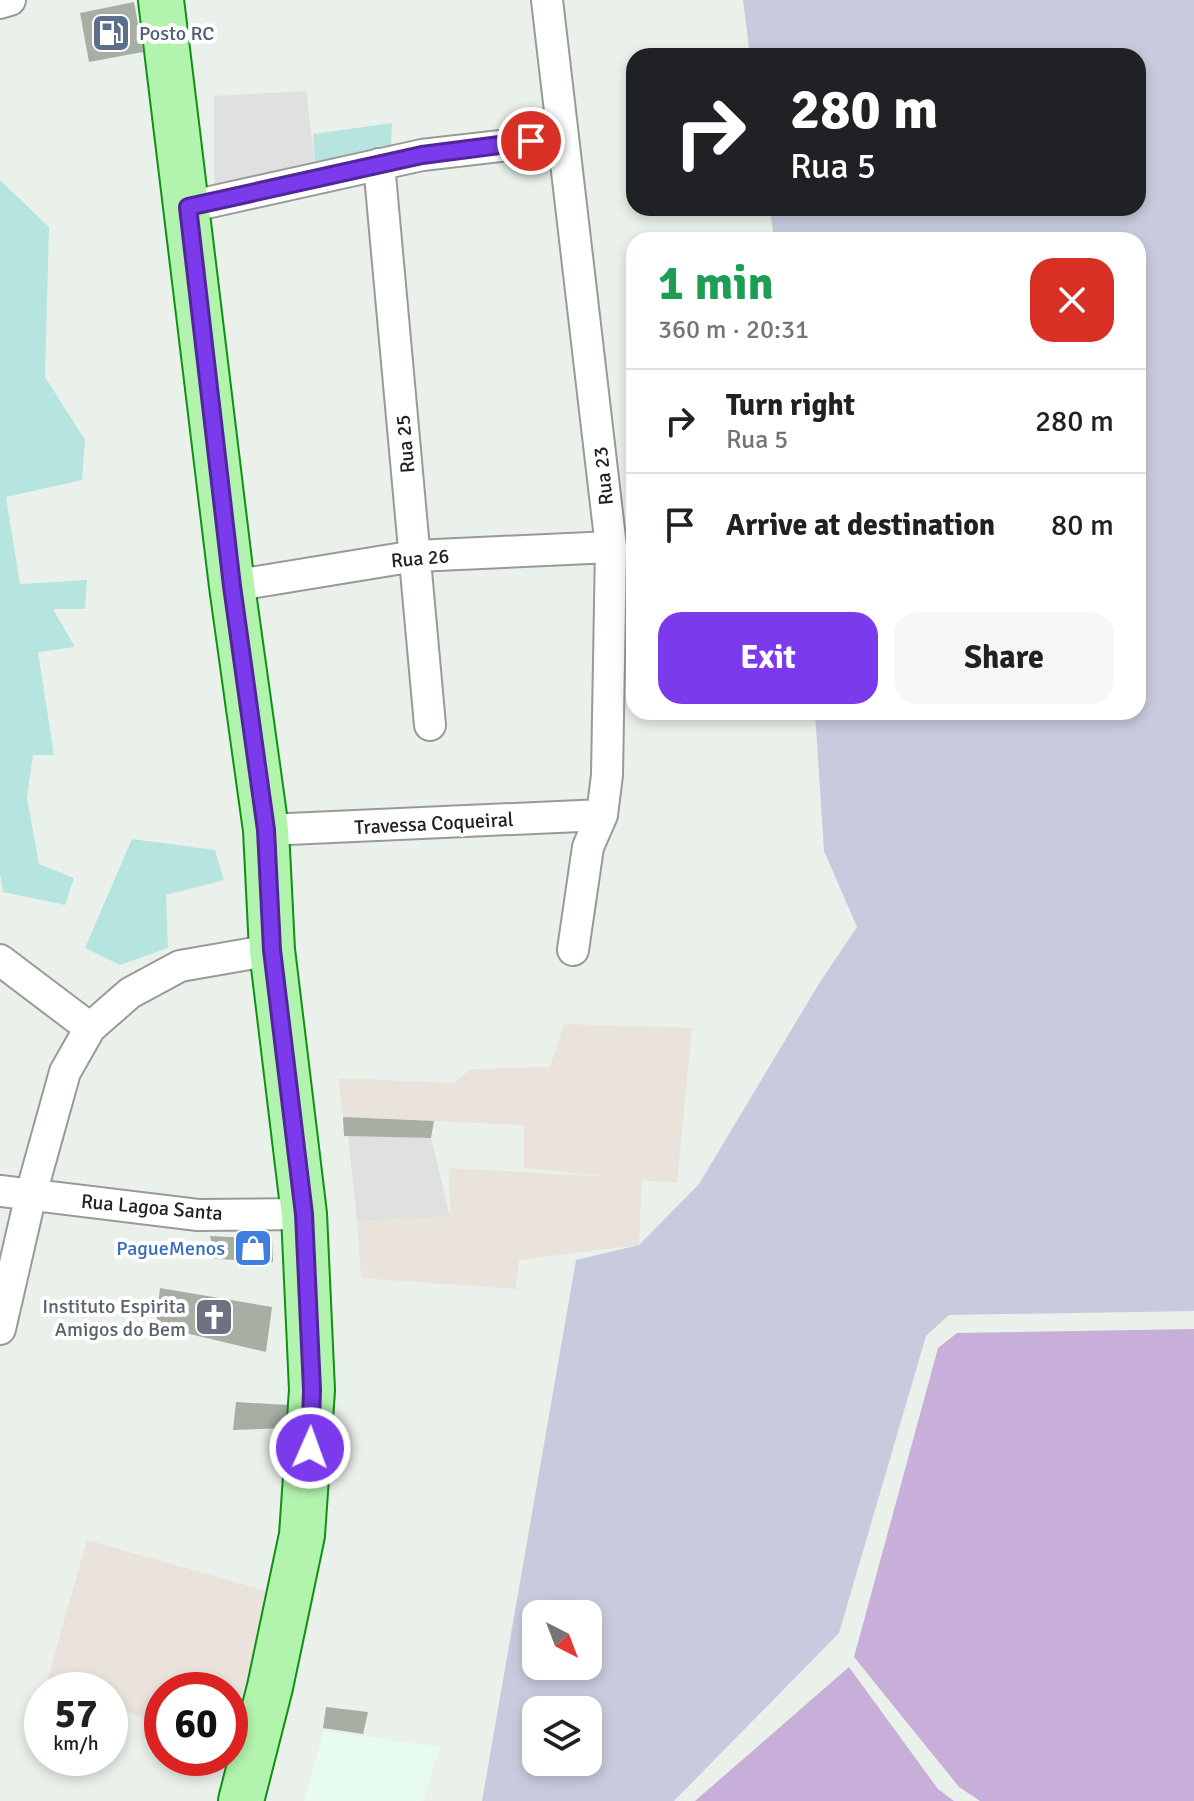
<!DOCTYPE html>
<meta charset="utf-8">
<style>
:root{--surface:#fff;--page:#f6f6f6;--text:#202124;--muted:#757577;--line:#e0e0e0;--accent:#7c3aed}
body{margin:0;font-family:Signika,sans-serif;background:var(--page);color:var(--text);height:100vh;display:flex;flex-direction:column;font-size:30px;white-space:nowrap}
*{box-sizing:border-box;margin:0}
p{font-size:26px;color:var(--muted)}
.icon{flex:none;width:44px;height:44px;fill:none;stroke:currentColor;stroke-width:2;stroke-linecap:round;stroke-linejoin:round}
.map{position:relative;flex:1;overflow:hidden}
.details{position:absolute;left:626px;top:232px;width:520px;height:488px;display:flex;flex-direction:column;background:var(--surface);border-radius:24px;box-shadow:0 4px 12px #0003}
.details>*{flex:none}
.top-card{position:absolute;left:626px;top:48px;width:520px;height:168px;border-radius:24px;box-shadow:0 4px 12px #0003;background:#202124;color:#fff;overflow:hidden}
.needle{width:52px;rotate:138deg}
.controls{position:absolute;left:522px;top:1600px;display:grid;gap:16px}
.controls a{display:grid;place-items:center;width:80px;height:80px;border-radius:16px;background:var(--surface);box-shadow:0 4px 12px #0003;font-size:40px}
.speed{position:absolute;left:24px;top:1672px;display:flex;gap:16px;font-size:40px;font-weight:700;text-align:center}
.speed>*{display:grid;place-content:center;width:104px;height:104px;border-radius:50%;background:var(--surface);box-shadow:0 4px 12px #0003;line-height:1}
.speed small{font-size:20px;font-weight:400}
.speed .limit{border:12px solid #d22;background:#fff;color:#111}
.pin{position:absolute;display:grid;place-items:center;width:68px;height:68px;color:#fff;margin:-34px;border:4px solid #fff;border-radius:50%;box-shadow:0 2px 8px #0007}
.me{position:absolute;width:88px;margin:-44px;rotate:2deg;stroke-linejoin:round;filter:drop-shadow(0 0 6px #0008)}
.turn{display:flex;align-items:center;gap:28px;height:168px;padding:0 32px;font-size:36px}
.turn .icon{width:104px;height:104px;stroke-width:2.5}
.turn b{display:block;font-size:56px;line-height:68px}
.round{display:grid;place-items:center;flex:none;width:84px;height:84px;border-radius:24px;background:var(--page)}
.head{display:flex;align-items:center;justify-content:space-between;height:136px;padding:0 32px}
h1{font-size:48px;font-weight:700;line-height:60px;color:#1e9e55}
.primary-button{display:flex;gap:16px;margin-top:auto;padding:16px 32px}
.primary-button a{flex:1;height:92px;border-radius:24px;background:var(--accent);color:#fff;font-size:32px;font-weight:700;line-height:92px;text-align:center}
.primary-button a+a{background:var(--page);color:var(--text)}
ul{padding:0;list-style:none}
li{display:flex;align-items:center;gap:24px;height:104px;padding:0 32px;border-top:2px solid var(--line)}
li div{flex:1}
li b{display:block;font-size:30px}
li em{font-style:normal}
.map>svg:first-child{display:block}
.residential{fill:#dfe0df}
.industrial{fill:#e9e3dc}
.education{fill:#e7fcef}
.grass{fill:#b6e5df}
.wetland{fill:#c8cbdd;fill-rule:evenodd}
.water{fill:#c8afda}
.building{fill:#a7afa5}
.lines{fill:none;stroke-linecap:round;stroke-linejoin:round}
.minor-casing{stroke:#999;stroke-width:34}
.primary-casing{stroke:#109014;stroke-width:48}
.minor{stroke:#fff;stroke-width:30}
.primary{stroke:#b2f3ad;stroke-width:44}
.route-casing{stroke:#51269a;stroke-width:20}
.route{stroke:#7c3aed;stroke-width:14}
.labels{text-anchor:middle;stroke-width:8;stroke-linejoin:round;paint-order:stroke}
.service-label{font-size:20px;fill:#4e5e75;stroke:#fff;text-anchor:start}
.street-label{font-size:20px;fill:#222;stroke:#fff}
.shop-label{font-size:20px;fill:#366cbe;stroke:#fff;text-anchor:end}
.worship-label{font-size:20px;fill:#5b616d;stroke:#fff;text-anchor:end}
</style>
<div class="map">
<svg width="1194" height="1801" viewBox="0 0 1194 1801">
<rect width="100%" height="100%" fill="#eaf1ea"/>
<path class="residential" d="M 306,91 L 315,165 L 214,192 L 214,96 Z
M 348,1136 L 431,1138 L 450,1217 L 357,1221 Z"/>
<path class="industrial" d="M 564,1024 L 692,1028 L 677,1183 L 642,1180 L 639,1245 L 519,1260 L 516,1289 L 361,1278 L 357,1221 L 450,1217 L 449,1168 L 614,1177 L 524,1168 L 524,1125 L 343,1117 L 338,1078 L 453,1083 L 471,1069 L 550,1067 Z
M 87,1540 L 270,1592 L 264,1637 L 230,1724 L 230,1690 L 162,1690 L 162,1706 L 157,1705 L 157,1724 L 110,1704 L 110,1690 L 76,1690 L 48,1678 Z"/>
<path class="education" d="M 324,1731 L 440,1747 L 423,1801 L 304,1801 Z"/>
<path class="grass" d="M 392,123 L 391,150 L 315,165 L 313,134 Z
M 0,180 L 49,227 L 45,377 L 85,440 L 82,480 L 6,497 L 20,584 L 87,580 L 85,609 L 53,609 L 75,647 L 38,652 L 54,755 L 33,755 L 27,798 L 39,864 L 74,878 L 65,905 L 3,892 L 0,874 Z
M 132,839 L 215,850 L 224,880 L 166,895 L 168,948 L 120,965 L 85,948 Z"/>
<path class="wetland" d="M 743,0 L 1194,0 L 1194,1311 L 949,1315 L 926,1336 L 839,1633 L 674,1801 L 482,1801 L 576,1260 L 639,1245 L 699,1184 L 820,982 L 857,927 L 824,851 L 815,712 L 1138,712 L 1138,240 L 774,240 L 770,208 L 1138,208 L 1138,56 L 750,56 ZM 536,1614 L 588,1614 L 588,1666 L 536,1666 ZM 536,1710 L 588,1710 L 588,1762 L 536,1762 Z"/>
<path class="water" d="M 1194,1329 L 1194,1801 L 980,1801 L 959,1787 L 854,1657 L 938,1348 L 957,1333 Z
M 849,1667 L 938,1789 L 954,1801 L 695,1801 Z"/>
<path class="building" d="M 134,2 L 143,52 L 89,62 L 80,13 Z
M 343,1117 L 434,1121 L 431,1138 L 344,1136 Z
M 210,1236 L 272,1239 L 273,1262 L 215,1259 Z
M 160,1288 L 272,1307 L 266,1352 L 156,1326 Z
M 236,1402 L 289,1405 L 287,1428 L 233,1430 Z
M 326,1707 L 368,1712 L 363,1734 L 323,1728 Z"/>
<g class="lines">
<g class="minor-casing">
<path id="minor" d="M 547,0 L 611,547 L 607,775 L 602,815 L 588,847 L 573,950
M 0,3 L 10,0
M 379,164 L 430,725
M 188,207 L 422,155 L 562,139
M 232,586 L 415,556 L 611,547
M 266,830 L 602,815
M 0,960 L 90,1028
M 0,1191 L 198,1215 L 304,1214
M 0,1329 L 31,1194 L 65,1072 L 90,1028 L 130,993 L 180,966 L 272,950"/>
</g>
<g class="primary-casing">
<path id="primary" d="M 161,0 L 232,586 L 266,830 L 272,950 L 304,1214 L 312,1390 L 302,1535 L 270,1687 L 241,1801"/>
</g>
<use href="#minor" class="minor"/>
<use href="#primary" class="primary"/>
</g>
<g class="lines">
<g class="route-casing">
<path id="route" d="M 310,1448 L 312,1390 L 304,1214 L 272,950 L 266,830 L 232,586 L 188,207 L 422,155 L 531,141"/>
</g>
<use href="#route" class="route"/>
</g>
<defs>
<g id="fuel-square" transform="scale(2)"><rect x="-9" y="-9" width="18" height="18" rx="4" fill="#5c6f8a" stroke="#fff"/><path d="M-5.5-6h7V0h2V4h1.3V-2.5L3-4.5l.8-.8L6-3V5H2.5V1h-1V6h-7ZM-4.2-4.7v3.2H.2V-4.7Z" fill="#fff"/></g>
<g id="shop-square" transform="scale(2)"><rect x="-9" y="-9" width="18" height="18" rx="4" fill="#3f7fe0" stroke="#fff"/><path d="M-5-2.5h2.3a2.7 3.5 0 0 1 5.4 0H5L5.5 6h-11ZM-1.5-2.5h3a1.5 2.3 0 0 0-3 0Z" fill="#fff"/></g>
<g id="church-square" transform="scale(2)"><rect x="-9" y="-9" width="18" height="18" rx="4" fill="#6b7280" stroke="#fff"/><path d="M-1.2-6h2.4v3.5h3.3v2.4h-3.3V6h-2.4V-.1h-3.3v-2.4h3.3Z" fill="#fff"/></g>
</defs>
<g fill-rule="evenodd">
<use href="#fuel-square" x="111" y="33"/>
<use href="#shop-square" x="253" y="1248"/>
<use href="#church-square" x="214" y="1317"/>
</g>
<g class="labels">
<g class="service-label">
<text x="139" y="40">Posto RC</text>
</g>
<g class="street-label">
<text transform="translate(405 444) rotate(-95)" y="7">Rua 25</text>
<text transform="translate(603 476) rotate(-96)" y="7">Rua 23</text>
<text transform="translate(420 558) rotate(-5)" y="7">Rua 26</text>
<text transform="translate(434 823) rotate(-3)" y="7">Travessa Coqueiral</text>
<text transform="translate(152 1207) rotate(5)" y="7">Rua Lagoa Santa</text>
</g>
<g class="shop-label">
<text x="225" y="1255">PagueMenos</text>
</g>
<g class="worship-label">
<text x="186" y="1313">Instituto Espirita<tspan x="186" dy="23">Amigos do Bem</tspan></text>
</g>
</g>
</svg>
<div class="controls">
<a><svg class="needle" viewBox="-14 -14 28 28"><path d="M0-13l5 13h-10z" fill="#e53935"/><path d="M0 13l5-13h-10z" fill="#757577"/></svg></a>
<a><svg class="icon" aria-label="layers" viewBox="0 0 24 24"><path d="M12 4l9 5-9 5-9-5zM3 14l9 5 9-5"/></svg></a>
</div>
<div class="speed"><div>57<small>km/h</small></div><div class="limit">60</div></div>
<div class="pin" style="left:531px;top:141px;background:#d93025"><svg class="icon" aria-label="arrive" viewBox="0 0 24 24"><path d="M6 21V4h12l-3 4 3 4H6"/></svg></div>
<svg class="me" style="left:310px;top:1448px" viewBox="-20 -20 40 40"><circle r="17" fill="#7c3aed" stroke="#fff" stroke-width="3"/><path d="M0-11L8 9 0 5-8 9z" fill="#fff"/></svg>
<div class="top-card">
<div class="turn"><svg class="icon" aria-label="right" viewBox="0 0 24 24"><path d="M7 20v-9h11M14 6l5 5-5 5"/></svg><div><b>280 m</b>Rua 5</div></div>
</div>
<section class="details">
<div class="head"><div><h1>1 min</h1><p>360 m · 20:31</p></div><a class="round" style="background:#d93025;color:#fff"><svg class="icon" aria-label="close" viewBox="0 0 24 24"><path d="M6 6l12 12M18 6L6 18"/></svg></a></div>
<ul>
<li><svg class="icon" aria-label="right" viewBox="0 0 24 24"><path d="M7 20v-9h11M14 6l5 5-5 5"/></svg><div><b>Turn right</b><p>Rua 5</p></div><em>280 m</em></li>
<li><svg class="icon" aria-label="arrive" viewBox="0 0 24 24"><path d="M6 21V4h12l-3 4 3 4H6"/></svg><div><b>Arrive at destination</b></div><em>80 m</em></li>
</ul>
<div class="primary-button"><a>Exit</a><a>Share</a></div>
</section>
</div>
